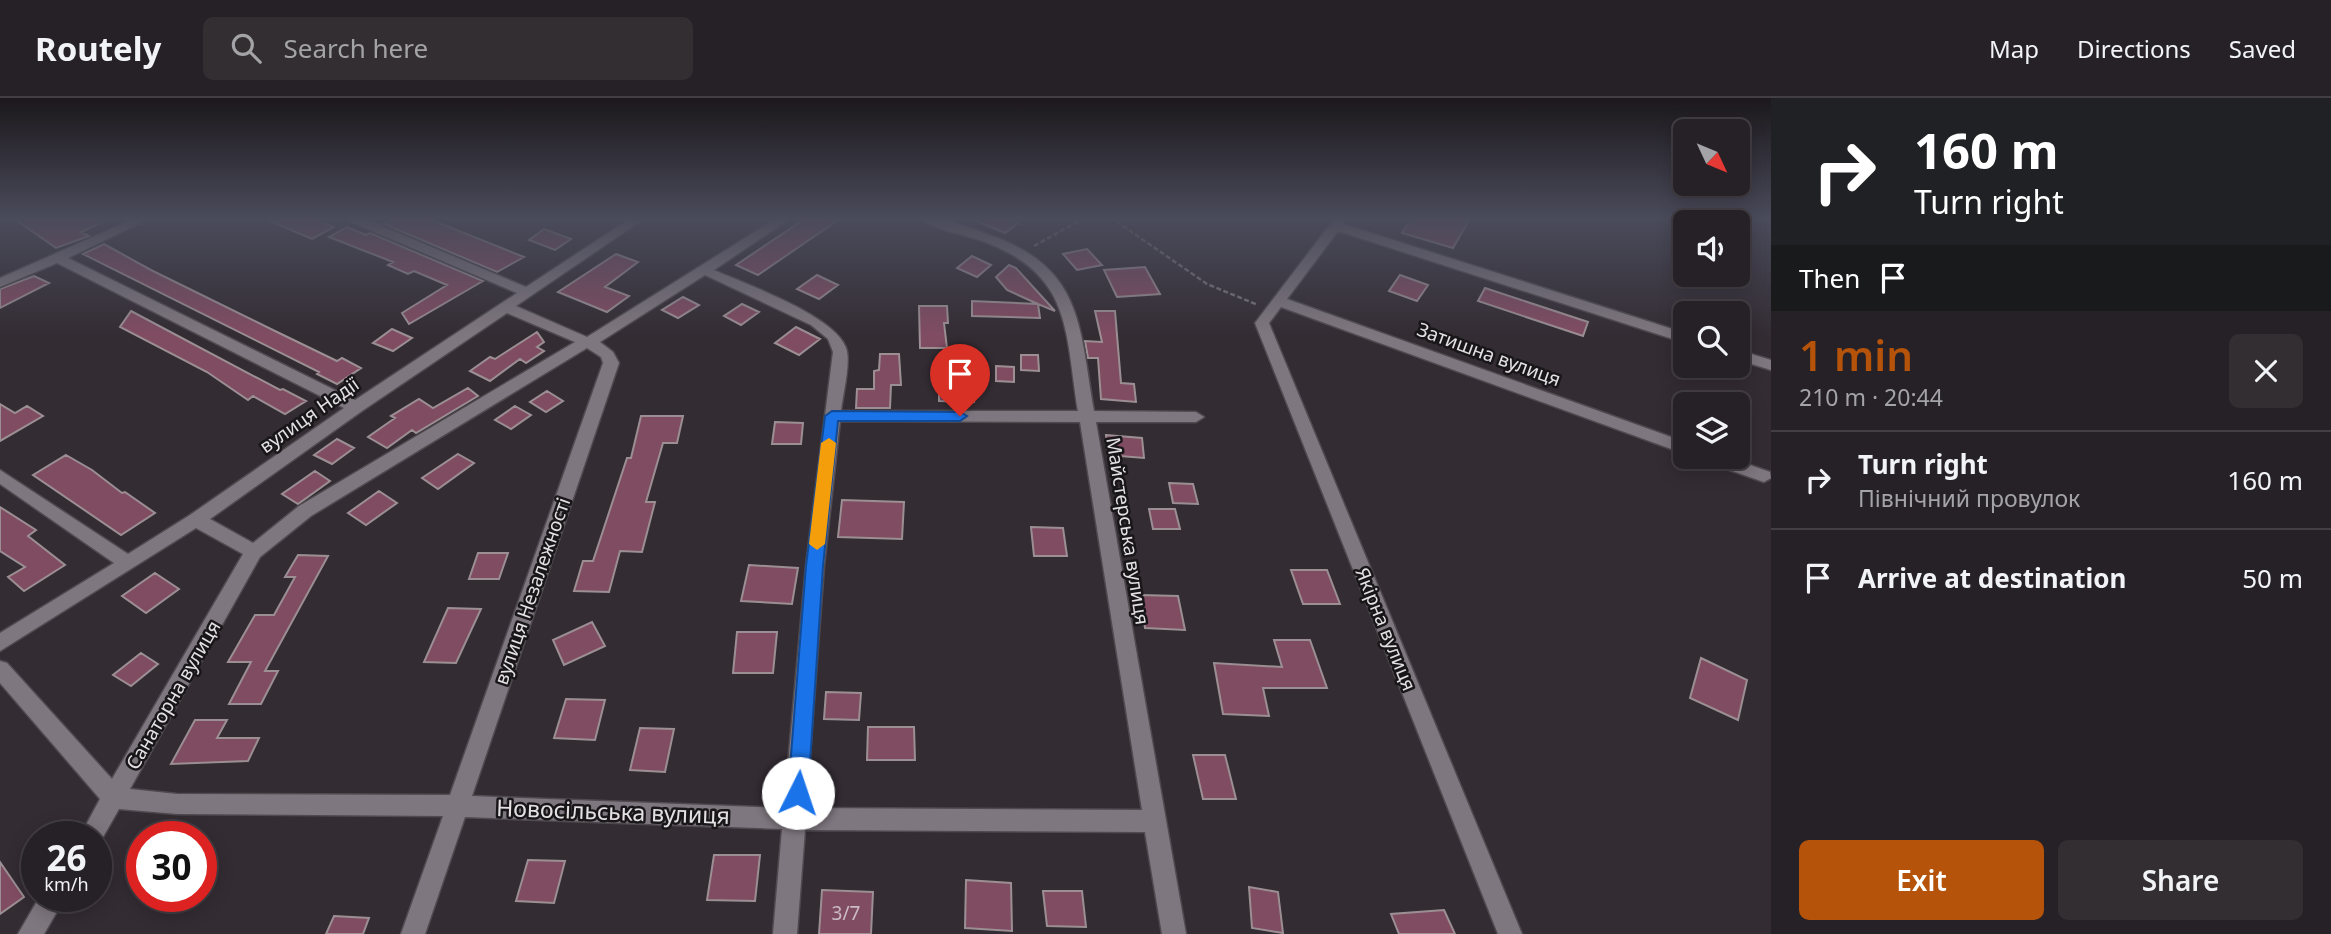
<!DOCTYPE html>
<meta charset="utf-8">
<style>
:root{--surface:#262126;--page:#322e32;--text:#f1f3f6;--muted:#a4a3a7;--line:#423e43;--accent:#b45309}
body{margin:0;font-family:"Noto Sans",sans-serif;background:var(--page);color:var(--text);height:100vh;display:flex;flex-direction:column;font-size:26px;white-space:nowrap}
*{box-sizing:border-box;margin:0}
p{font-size:23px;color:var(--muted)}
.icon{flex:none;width:38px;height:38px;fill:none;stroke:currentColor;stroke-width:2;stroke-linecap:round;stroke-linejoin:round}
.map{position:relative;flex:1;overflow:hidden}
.details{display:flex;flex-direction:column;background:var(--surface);width:560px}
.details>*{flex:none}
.banner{background:#202124;color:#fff;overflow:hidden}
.needle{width:46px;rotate:134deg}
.buttons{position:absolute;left:1673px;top:21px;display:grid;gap:14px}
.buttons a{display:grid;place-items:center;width:77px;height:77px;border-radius:10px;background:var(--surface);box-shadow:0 4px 18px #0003,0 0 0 2px var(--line);font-size:35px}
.speed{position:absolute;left:21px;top:723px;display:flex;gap:14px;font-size:35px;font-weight:700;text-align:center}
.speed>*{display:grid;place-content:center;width:91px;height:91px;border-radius:50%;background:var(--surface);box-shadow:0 4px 18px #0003,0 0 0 2px var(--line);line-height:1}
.speed small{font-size:18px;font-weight:400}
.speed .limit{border:10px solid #d22;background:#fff;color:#111}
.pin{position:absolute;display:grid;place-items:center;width:60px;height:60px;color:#fff;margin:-72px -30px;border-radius:50% 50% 50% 0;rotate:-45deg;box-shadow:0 0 7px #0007}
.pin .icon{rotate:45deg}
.me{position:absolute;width:77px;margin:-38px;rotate:4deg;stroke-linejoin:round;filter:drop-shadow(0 0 5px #0008)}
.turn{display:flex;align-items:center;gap:24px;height:147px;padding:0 28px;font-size:32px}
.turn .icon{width:91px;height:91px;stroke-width:2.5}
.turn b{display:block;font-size:49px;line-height:60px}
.then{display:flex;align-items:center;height:66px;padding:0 28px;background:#0003;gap:14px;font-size:26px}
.round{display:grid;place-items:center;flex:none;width:74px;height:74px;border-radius:10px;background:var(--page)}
.overview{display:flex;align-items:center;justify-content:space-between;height:119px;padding:0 28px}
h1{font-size:42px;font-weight:600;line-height:52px;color:var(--accent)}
.action{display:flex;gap:14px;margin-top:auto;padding:14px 28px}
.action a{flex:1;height:80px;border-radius:10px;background:var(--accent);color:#fff;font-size:28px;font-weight:600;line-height:80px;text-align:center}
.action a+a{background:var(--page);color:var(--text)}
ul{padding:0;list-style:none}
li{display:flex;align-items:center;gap:21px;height:98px;padding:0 28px;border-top:2px solid var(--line)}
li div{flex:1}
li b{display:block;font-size:26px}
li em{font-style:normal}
header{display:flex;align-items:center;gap:42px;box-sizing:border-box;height:98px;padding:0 35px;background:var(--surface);border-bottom:2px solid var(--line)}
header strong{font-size:33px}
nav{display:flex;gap:38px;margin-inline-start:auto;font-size:24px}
.search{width:490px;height:63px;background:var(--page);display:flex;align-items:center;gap:18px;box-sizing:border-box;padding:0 24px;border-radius:10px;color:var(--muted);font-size:26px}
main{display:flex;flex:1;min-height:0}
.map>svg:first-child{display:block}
.building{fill:#804c62;stroke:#9b8f93;stroke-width:2}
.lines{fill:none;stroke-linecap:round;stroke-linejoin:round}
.minor-casing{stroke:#4f4a4f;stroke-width:3}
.path{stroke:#797379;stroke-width:2.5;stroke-dasharray:5 2.5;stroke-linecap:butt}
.minor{fill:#7f777f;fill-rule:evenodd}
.route{fill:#1a73e8;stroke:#114b97;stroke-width:2}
.slow{fill:#f59e0b}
.labels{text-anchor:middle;stroke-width:5;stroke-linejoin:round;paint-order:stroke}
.street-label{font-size:19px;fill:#e4e0e4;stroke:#191619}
.near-number-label{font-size:19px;fill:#cbbbc4}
.near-street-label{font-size:23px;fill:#e4e0e4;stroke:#191619}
</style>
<header>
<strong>Routely</strong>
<div class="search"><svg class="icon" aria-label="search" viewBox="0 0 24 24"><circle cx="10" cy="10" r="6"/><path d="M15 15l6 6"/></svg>Search here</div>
<nav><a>Map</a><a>Directions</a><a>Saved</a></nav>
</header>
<main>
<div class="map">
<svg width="1771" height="836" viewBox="0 0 1771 836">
<rect width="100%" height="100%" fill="#332c33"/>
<path class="building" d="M 13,120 L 111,120 L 81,134 L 89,138 L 56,150 Z
M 263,120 L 304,120 L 311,123 L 315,121 L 334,129 L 312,141 Z
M 395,120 L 427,120 L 524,159 L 497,174 L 384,126 Z
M 806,120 L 841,120 L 758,177 L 736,167 Z
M 969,120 L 1005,120 L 1018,125 L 1005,135 Z
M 1412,120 L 1453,120 L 1468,124 L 1453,150 L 1402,135 Z
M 347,129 L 366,137 L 370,135 L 483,183 L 409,226 L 402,215 L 447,187 L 414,173 L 408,176 L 388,167 L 393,164 L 329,139 Z
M 544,131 L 571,141 L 555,152 L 529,142 Z
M 104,146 L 151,172 L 275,233 L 337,263 L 342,260 L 361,270 L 337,286 L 317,276 L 319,274 L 83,156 Z
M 1087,151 L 1102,167 L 1077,172 L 1063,156 Z
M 616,156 L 638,164 L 605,189 L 629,198 L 607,214 L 558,194 Z
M 972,158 L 991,167 L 977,179 L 957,170 Z
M 1009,167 L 1016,170 L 1055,213 L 1038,206 L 1040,220 L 972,218 L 972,203 L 1038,206 L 1007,192 L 996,179 Z
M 1145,169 L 1160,196 L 1117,199 L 1104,172 Z
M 817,177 L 838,187 L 819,201 L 797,191 Z
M 1400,177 L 1428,187 L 1417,203 L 1389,193 Z
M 34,178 L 49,185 L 0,210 L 0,191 Z
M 1485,190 L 1588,224 L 1583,238 L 1478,203 Z
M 683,199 L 699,207 L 678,220 L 662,212 Z
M 742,206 L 759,214 L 741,227 L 724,218 Z
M 919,208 L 947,208 L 948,225 L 944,225 L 947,250 L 920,250 Z
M 131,213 L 280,292 L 283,291 L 306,303 L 285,316 L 253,298 L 248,302 L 207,274 L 120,229 Z
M 1095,213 L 1115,213 L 1121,285 L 1134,286 L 1136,304 L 1101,301 L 1098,260 L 1088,260 L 1085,243 L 1102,244 Z
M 796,229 L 820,241 L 799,257 L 775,245 Z
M 392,231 L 412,240 L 393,253 L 373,245 Z
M 537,234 L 544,244 L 537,249 L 544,253 L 526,265 L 520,261 L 490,283 L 470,273 L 490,259 L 495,261 Z
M 880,256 L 899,256 L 901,287 L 891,287 L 890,310 L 856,310 L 857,291 L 874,291 L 874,273 L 879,272 Z
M 1021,257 L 1038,257 L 1039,273 L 1021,272 Z
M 996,268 L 1014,269 L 1014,284 L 996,283 Z
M 939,288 L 974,288 L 974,304 L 939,303 Z
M 468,290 L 478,298 L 416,335 L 412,332 L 387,350 L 368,339 L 395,320 L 391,318 L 419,301 L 433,310 Z
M 547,293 L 563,303 L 546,314 L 530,304 Z
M 0,306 L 15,315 L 27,308 L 43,318 L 0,343 Z
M 515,308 L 531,317 L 511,331 L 495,322 Z
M 641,318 L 683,318 L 677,345 L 663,345 L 646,404 L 655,404 L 642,454 L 620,453 L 609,494 L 574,493 L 583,463 L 593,463 L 627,360 L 631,360 Z
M 775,324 L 803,325 L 801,346 L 772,346 Z
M 1106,337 L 1142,340 L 1144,360 L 1108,357 Z
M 337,341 L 354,350 L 332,366 L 314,357 Z
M 458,356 L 474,365 L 438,391 L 422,380 Z
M 66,357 L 92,372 L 122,395 L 125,394 L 155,415 L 121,437 L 33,377 Z
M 315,373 L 330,383 L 298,406 L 282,396 Z
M 1169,385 L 1193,386 L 1198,406 L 1173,405 Z
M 379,393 L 397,405 L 366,427 L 348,415 Z
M 842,402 L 904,404 L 902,441 L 838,439 Z
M 0,409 L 36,432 L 28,438 L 65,467 L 24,493 L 8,479 L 25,469 L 0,453 Z
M 1149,411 L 1175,411 L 1180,431 L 1153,431 Z
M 1031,429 L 1063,430 L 1067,458 L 1034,458 Z
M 478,455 L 508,455 L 499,481 L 469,481 Z
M 298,457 L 328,458 L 265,573 L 278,573 L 261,606 L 229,606 L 251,564 L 228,564 L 255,517 L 274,517 L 295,479 L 285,479 Z
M 749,467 L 798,470 L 792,506 L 741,503 Z
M 1291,472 L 1327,472 L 1340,506 L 1303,506 Z
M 155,475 L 179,491 L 146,515 L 122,498 Z
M 1140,497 L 1178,498 L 1185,532 L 1145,530 Z
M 448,510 L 481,511 L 456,565 L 424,564 Z
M 592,524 L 605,548 L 564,567 L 553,542 Z
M 737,534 L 777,534 L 773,575 L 733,575 Z
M 1274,542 L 1310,542 L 1327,590 L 1263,590 L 1269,618 L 1223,616 L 1214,565 L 1282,569 Z
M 141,555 L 158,566 L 131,588 L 113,577 Z
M 1701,560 L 1747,582 L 1738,622 L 1690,600 Z
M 826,594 L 861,595 L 859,622 L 824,621 Z
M 566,601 L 605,602 L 595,642 L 554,640 Z
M 195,622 L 227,622 L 217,640 L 259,640 L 248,663 L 171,666 Z
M 868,629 L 914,629 L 915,662 L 867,662 Z
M 640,630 L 674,631 L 665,674 L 630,672 Z
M 1193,657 L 1225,657 L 1236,701 L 1203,701 Z
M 714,757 L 760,757 L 755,803 L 707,802 Z
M 528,762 L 565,763 L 554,805 L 516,803 Z
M 0,764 L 24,799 L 0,816 Z
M 966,782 L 1011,785 L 1012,833 L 965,830 Z
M 1249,789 L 1278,794 L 1283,835 L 1252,830 Z
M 822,792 L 873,794 L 871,836 L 819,836 Z
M 1043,793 L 1082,793 L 1086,829 L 1047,828 Z
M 1444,812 L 1455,836 L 1399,836 L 1391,816 Z
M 334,818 L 369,820 L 363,836 L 326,836 Z"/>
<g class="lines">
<g class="minor-casing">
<path id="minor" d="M 136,120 L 151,120 L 68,160 L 355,302 L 517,195 L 349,123 L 347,120 L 363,120 L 526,189 L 631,120 L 645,120 L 516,208 L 587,239 L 777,120 L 791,120 L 714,172 C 745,186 840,219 847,253 C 850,270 843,295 841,313 L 1078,313 C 1065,233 1072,177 985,144 C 965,136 935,133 920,120 C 942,118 965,128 987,136 C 1083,169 1079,226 1094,313 L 1196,314 L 1204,319 L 1196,324 L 1096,324 L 1186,836 L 1162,836 L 1145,734 L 805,732 L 797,836 L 773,836 L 782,731 L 465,719 L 425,836 L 401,836 L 443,718 L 177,716 L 119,711 L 99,746 L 96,747 L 96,738 L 80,738 L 100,701 L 0,585 L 0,563 L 7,565 L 112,681 L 243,456 L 196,430 L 0,553 L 0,535 L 114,465 L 0,386 L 0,372 L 128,456 L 190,417 L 344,310 L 57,165 L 0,189 L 0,180 ZM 705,177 L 811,227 L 828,241 L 833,254 L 806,468 L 784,710 L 472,698 L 619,265 L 613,254 L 600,244 ZM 507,215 L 575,244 L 299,408 L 253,445 L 210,421 L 362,313 ZM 587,250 L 601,259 L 603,265 L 450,697 L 177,696 L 130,691 L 260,459 L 311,418 ZM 840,323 L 1080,324 L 1142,712 L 806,710 L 824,468 Z
M 1335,120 L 1347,120 L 1343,126 L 1685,235 L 1685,245 L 1338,133 L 1287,201 L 1685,344 L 1685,356 L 1281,209 L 1269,225 L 1522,836 L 1498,836 L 1255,225 Z
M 1738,252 L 1771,262 L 1771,272 L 1738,262 Z
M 1702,359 L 1727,359 L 1770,374 L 1771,380 L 1764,384 L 1758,382 L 1704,363 Z
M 40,798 L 66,798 L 44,836 L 18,836 Z"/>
</g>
<path class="path" d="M 1034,148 L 1079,123 L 1113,121 L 1207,186 L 1258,207"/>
<use href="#minor" class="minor"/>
</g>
<linearGradient id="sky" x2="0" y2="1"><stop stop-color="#1c181c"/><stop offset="0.51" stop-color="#4a4b5b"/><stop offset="1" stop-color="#4a4b5b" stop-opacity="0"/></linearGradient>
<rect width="1771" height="237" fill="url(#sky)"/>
<path class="route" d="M 832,313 L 960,314 L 967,318 L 960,323 L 838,323 L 823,468 L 808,695 L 805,702 L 798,705 L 791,702 L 788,695 L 806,468 L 825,318 Z"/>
<path class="slow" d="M 829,340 L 836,345 L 825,446 L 817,452 L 809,446 L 821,345 Z"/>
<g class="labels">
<g class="street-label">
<text transform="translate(1489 256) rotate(20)" y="7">Затишна вулиця</text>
<text transform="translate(309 317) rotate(-35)" y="7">вулиця Надії</text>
<text transform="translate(1128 433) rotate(81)" y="7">Майстерська вулиця</text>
<text transform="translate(532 493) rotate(-71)" y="7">вулиця Незалежності</text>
<text transform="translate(1386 531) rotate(68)" y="7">Якірна вулиця</text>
<text transform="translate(173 597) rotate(-60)" y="7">Санаторна вулиця</text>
</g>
<g class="near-number-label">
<text x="846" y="822">3/7</text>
</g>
<g class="near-street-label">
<text transform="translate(613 714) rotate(2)" y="8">Новосільська вулиця</text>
</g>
</g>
</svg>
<div class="buttons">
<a><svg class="needle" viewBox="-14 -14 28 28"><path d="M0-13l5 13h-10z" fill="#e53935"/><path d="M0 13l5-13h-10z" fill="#a4a3a7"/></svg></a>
<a><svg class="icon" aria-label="sound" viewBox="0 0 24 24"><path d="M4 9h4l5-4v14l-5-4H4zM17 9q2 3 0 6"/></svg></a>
<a><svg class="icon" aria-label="search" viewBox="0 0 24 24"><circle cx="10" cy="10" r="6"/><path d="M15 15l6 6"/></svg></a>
<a><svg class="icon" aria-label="layers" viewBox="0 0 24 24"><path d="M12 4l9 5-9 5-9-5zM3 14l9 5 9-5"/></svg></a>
</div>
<div class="speed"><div>26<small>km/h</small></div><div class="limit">30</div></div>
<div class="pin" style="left:960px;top:318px;background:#d93025"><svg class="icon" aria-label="arrive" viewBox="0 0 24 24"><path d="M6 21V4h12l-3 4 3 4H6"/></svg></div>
<svg class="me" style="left:798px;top:695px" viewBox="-20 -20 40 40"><circle r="19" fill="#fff"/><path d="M0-13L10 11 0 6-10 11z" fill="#1a73e8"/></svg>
</div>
<section class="details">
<div class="banner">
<div class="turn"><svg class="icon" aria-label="right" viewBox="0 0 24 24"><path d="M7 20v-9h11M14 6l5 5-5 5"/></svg><div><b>160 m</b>Turn right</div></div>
<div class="then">Then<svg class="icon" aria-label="arrive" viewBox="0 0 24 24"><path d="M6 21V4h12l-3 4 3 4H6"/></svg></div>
</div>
<div class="overview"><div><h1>1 min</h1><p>210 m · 20:44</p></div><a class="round"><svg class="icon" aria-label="close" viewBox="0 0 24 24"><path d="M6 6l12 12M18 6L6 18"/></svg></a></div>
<ul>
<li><svg class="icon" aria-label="right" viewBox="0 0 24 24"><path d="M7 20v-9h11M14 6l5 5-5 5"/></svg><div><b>Turn right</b><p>Північний провулок</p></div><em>160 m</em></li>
<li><svg class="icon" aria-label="arrive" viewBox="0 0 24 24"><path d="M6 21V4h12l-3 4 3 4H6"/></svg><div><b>Arrive at destination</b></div><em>50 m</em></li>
</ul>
<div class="action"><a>Exit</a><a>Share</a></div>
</section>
</main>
